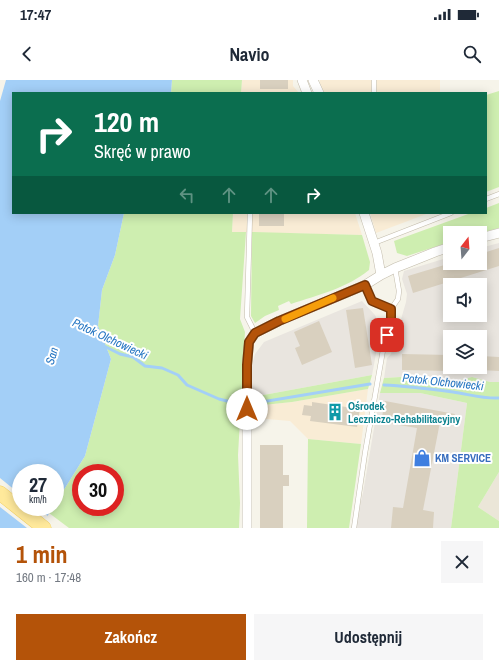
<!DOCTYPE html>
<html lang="pl">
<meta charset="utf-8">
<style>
:root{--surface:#fff;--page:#f6f6f7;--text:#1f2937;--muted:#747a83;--accent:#b45309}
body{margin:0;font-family:"Archivo Narrow",sans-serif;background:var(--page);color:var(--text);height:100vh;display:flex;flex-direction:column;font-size:15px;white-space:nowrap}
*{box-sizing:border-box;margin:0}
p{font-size:13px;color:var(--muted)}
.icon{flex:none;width:22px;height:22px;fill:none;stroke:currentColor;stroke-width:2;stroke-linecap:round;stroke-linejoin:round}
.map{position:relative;height:448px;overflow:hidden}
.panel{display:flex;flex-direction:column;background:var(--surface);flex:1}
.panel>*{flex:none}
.banner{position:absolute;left:12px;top:12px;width:475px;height:122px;border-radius:0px;box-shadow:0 2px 10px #0003;background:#0b6e4f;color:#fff;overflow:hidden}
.needle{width:26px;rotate:17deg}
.buttons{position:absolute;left:443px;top:146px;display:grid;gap:8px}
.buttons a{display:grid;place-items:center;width:44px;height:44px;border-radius:0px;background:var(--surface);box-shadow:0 2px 10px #0003;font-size:20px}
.speed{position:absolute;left:12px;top:384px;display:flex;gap:8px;font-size:20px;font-weight:700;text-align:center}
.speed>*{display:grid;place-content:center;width:52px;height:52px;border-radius:50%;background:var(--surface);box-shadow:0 2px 10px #0003;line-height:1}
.speed small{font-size:10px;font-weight:400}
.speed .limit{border:6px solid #d22;background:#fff;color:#111}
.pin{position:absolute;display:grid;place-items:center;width:34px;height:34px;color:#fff;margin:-17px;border-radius:8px;box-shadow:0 2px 6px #0006}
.me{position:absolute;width:44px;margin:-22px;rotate:0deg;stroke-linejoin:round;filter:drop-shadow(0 0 3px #0008)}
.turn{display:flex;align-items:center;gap:14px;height:84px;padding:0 16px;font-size:18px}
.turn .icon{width:52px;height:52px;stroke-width:2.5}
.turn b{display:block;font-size:28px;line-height:34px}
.lanes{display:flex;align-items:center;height:38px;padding:0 16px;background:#0003;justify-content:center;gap:20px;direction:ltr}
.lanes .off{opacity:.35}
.round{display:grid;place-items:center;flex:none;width:42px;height:42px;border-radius:0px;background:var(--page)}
.headline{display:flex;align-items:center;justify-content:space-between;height:68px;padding:0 16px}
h1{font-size:24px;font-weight:700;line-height:30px;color:var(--accent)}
.primary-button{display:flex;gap:8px;margin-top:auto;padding:8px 16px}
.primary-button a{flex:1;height:46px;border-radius:0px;background:var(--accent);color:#fff;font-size:16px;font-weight:700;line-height:46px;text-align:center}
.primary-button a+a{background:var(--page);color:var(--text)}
.status{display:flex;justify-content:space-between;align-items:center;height:28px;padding:0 20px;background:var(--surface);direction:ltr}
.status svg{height:11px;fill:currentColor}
header{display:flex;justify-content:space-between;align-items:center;height:52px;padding:0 16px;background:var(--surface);font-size:18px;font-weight:700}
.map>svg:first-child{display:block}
.residential{fill:#ebe6d8}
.commercial{fill:#f9ecd5}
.industrial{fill:#e9e5df;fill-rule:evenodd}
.green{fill:#ceeeb0;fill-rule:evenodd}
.water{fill:#a3cff7}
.pier{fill:#f6f4ea}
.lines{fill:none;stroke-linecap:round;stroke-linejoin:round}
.stream{stroke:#a3cff7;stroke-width:3}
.building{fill:#d9d0bf}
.service-casing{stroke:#c3bcac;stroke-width:5.5}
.minor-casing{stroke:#c3bcac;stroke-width:10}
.primary-casing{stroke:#efcd60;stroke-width:15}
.service{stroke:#fff;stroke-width:4.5}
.minor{stroke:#fff;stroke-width:9}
.primary{stroke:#ffe99b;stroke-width:14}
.route-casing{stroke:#753606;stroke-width:10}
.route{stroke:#b45309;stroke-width:7}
.slow{stroke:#f59e0b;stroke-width:7}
.labels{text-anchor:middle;stroke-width:4;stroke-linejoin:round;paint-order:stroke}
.culture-label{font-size:11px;font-weight:bold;fill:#0d838f;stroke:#fff;text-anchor:start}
.shop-label{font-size:11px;font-weight:bold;fill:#366cbe;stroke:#fff;text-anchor:start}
.water-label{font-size:12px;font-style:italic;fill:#2576c3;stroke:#fff}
</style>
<div class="status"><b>17:47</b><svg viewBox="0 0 49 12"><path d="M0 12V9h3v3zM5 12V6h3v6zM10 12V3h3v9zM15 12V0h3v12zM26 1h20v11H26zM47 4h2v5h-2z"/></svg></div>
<header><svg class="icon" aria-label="back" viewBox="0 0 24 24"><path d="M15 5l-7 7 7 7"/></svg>Navio<svg class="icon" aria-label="search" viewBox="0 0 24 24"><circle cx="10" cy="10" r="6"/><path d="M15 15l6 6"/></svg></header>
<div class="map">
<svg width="499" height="448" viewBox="0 0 499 448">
<rect width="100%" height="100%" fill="#f6f4ea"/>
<path class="residential" d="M 499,392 L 499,441 L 478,427 Z"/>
<path class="commercial" d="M 242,0 L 293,0 L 293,6 L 299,13 L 241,13 Z
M 320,0 L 440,0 L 440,13 L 324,13 L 320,4 Z
M 233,133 L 355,133 L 362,155 L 232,152 Z
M 370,133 L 429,133 L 376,153 Z
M 368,309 L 361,364 L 308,359 L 290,341 L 255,338 L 253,326 L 292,322 Z"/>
<path class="industrial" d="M 499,163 L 499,302 L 490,302 L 472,297 L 449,303 L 417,296 L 384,298 L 387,278 L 391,274 L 406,222 L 407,214 L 402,199 L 404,191 L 450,177 L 450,183 L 480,183 L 480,168 ZM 450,205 L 480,205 L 480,235 L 450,235 ZM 450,257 L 480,257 L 480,287 L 450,287 Z
M 362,221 L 375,235 L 381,247 L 372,295 L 252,317 L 251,289 L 255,274 L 264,262 Z
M 380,313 L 420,313 L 467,323 L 451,448 L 354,448 L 363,413 Z"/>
<path class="green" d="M 172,0 L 242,0 L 241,13 L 171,13 Z
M 499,11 L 499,107 L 486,112 L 486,15 Z
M 499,123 L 499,148 L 480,153 L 450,153 L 450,162 L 407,176 L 397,173 L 394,161 L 471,133 L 486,133 L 486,128 Z
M 124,133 L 233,133 L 232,152 L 246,152 L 240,239 L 245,252 L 238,375 L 240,423 L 239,448 L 69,448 L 49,433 L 53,427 L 55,427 L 55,424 L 85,376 L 111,279 L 98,246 L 102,210 L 115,175 ZM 81,393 L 115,393 L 115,427 L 81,427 Z
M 252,152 L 362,155 L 370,182 L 369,190 C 347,208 318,215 291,224 L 289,221 L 278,226 L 279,230 L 265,236 L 255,243 L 251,236 Z
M 372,295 L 368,309 L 292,322 L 253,326 L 252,317 Z
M 417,296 L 449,303 L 472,297 L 490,302 L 499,302 L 499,392 L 478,427 L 499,441 L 499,448 L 451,448 L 467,323 L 420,313 L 380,313 L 384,298 Z
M 308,359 L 361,364 L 349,448 L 307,448 Z"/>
<path class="water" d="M 6,0 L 172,0 L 171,13 L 13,13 L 13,133 L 124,133 L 115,175 L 102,210 L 98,246 L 111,279 L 85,376 L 55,424 L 55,393 L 21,393 L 21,427 L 53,427 L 40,448 L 0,448 L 0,21 Z"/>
<path class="pier" d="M 0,398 L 21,415 L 21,427 L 36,427 L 49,437 L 42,448 L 27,448 L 0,427 Z"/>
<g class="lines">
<path class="stream" d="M 104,266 L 120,274 L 133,277 L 145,286 L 162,288 L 178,295 L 187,305 L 219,319 L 239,324
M 384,305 C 407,306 430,309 453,312 C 468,314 483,319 499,318
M 250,324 L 370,304"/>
</g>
<path class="building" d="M 260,0 L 288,0 L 288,9 L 260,9 Z
M 259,133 L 284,133 L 284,146 L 259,146 Z
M 499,168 L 499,186 L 413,213 L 408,196 L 451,183 L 480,183 L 480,174 Z
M 363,228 L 372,285 L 355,288 L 346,230 Z
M 319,241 L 332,272 L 302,285 L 295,268 L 300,266 L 294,252 Z
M 402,274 L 450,275 L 450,291 L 402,290 Z
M 480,276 L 499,277 L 499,291 L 480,290 Z
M 385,321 L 455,334 L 453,344 L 440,342 L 423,430 L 434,432 L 433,448 L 391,448 L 393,427 L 403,428 L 417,348 L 381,342 Z
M 312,322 L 360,329 L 357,347 L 310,341 L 311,336 L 302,335 L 304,325 L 312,326 Z
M 260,365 L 283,365 L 283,395 L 289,395 L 289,406 L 283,406 L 283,448 L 260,448 Z"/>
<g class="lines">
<g class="service-casing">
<path id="service" d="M 374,13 L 374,0
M 486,119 L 499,114
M 250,133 L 247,237 L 255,253
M 374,163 L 451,133
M 391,229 L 398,219 L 399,211 L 395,188
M 354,448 L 365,373 L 383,270 L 391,240 L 391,229 L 372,221 L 365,205"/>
</g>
<g class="minor-casing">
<path id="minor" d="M 302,0 L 307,13
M 313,0 L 319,13
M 364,133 L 377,173 L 381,195
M 480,158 L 499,153
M 247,448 L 247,285 L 249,262 L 255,253 L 279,241 L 365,205 L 381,195 L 395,188 L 435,172 L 450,167"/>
</g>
<g class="primary-casing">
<path id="primary" d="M 0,413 L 44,448"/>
</g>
<use href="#service" class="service"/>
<use href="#minor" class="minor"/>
<use href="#primary" class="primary"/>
</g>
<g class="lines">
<g class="route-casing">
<path id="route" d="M 247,329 L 247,285 L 249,262 L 255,253 L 279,241 L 365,205 L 372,221 L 391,229 L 391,240 L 387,255"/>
</g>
<use href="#route" class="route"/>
<path class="slow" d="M 285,239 L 333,218"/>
</g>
<defs>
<g id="building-bare" transform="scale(1.38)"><path d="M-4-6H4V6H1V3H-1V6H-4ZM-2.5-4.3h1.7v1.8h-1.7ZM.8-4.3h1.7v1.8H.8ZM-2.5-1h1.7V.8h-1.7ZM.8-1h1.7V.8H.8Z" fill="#0f9aa8" stroke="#fff" stroke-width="2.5" paint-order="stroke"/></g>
<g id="shop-bare" transform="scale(1.38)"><path d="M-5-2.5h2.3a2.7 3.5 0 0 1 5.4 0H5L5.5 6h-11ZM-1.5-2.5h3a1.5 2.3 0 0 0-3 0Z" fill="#3f7fe0" stroke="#fff" stroke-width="2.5" paint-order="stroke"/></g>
</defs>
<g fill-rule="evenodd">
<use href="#building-bare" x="335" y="332"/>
<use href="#shop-bare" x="422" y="378"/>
</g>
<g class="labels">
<g class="culture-label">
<text x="348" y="330">Ośrodek<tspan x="348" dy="13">Leczniczo-Rehabilitacyjny</tspan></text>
</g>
<g class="shop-label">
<text x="435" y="382">KM SERVICE</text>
</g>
<g class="water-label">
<text transform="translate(110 259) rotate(25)" y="4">Potok Olchowiecki</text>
<text transform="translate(52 276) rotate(-73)" y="4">San</text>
<text transform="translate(443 302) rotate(6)" y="4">Potok Olchowiecki</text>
</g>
</g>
</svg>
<div class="buttons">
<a><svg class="needle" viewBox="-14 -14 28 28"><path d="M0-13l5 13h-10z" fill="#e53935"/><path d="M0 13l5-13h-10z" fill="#747a83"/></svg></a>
<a><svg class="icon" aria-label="sound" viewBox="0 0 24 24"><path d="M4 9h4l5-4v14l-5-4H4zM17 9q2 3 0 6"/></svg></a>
<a><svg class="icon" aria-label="layers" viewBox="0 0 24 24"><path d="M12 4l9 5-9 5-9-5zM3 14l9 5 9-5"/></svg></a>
</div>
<div class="speed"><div>27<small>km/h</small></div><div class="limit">30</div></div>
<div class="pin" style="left:387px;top:255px;background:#d93025"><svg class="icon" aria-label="arrive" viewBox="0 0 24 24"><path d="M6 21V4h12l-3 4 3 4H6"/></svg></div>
<svg class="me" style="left:247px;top:329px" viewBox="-20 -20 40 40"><circle r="19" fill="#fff"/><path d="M0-13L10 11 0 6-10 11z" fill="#b45309"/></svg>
<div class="banner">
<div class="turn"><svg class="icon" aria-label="right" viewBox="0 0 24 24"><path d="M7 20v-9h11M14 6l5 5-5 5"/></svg><div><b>120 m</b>Skręć w prawo</div></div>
<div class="lanes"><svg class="icon off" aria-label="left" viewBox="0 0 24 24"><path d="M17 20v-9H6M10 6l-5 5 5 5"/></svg><svg class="icon off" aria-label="ahead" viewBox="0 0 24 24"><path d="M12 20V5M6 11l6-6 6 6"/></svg><svg class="icon off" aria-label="ahead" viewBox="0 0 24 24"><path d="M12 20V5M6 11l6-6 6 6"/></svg><svg class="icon" aria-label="right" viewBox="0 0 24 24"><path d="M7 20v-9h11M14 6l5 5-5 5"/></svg></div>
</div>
</div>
<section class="panel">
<div class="headline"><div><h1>1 min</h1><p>160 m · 17:48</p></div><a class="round"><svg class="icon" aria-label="close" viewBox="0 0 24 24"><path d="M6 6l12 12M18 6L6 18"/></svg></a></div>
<div class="primary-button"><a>Zakończ</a><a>Udostępnij</a></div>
</section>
